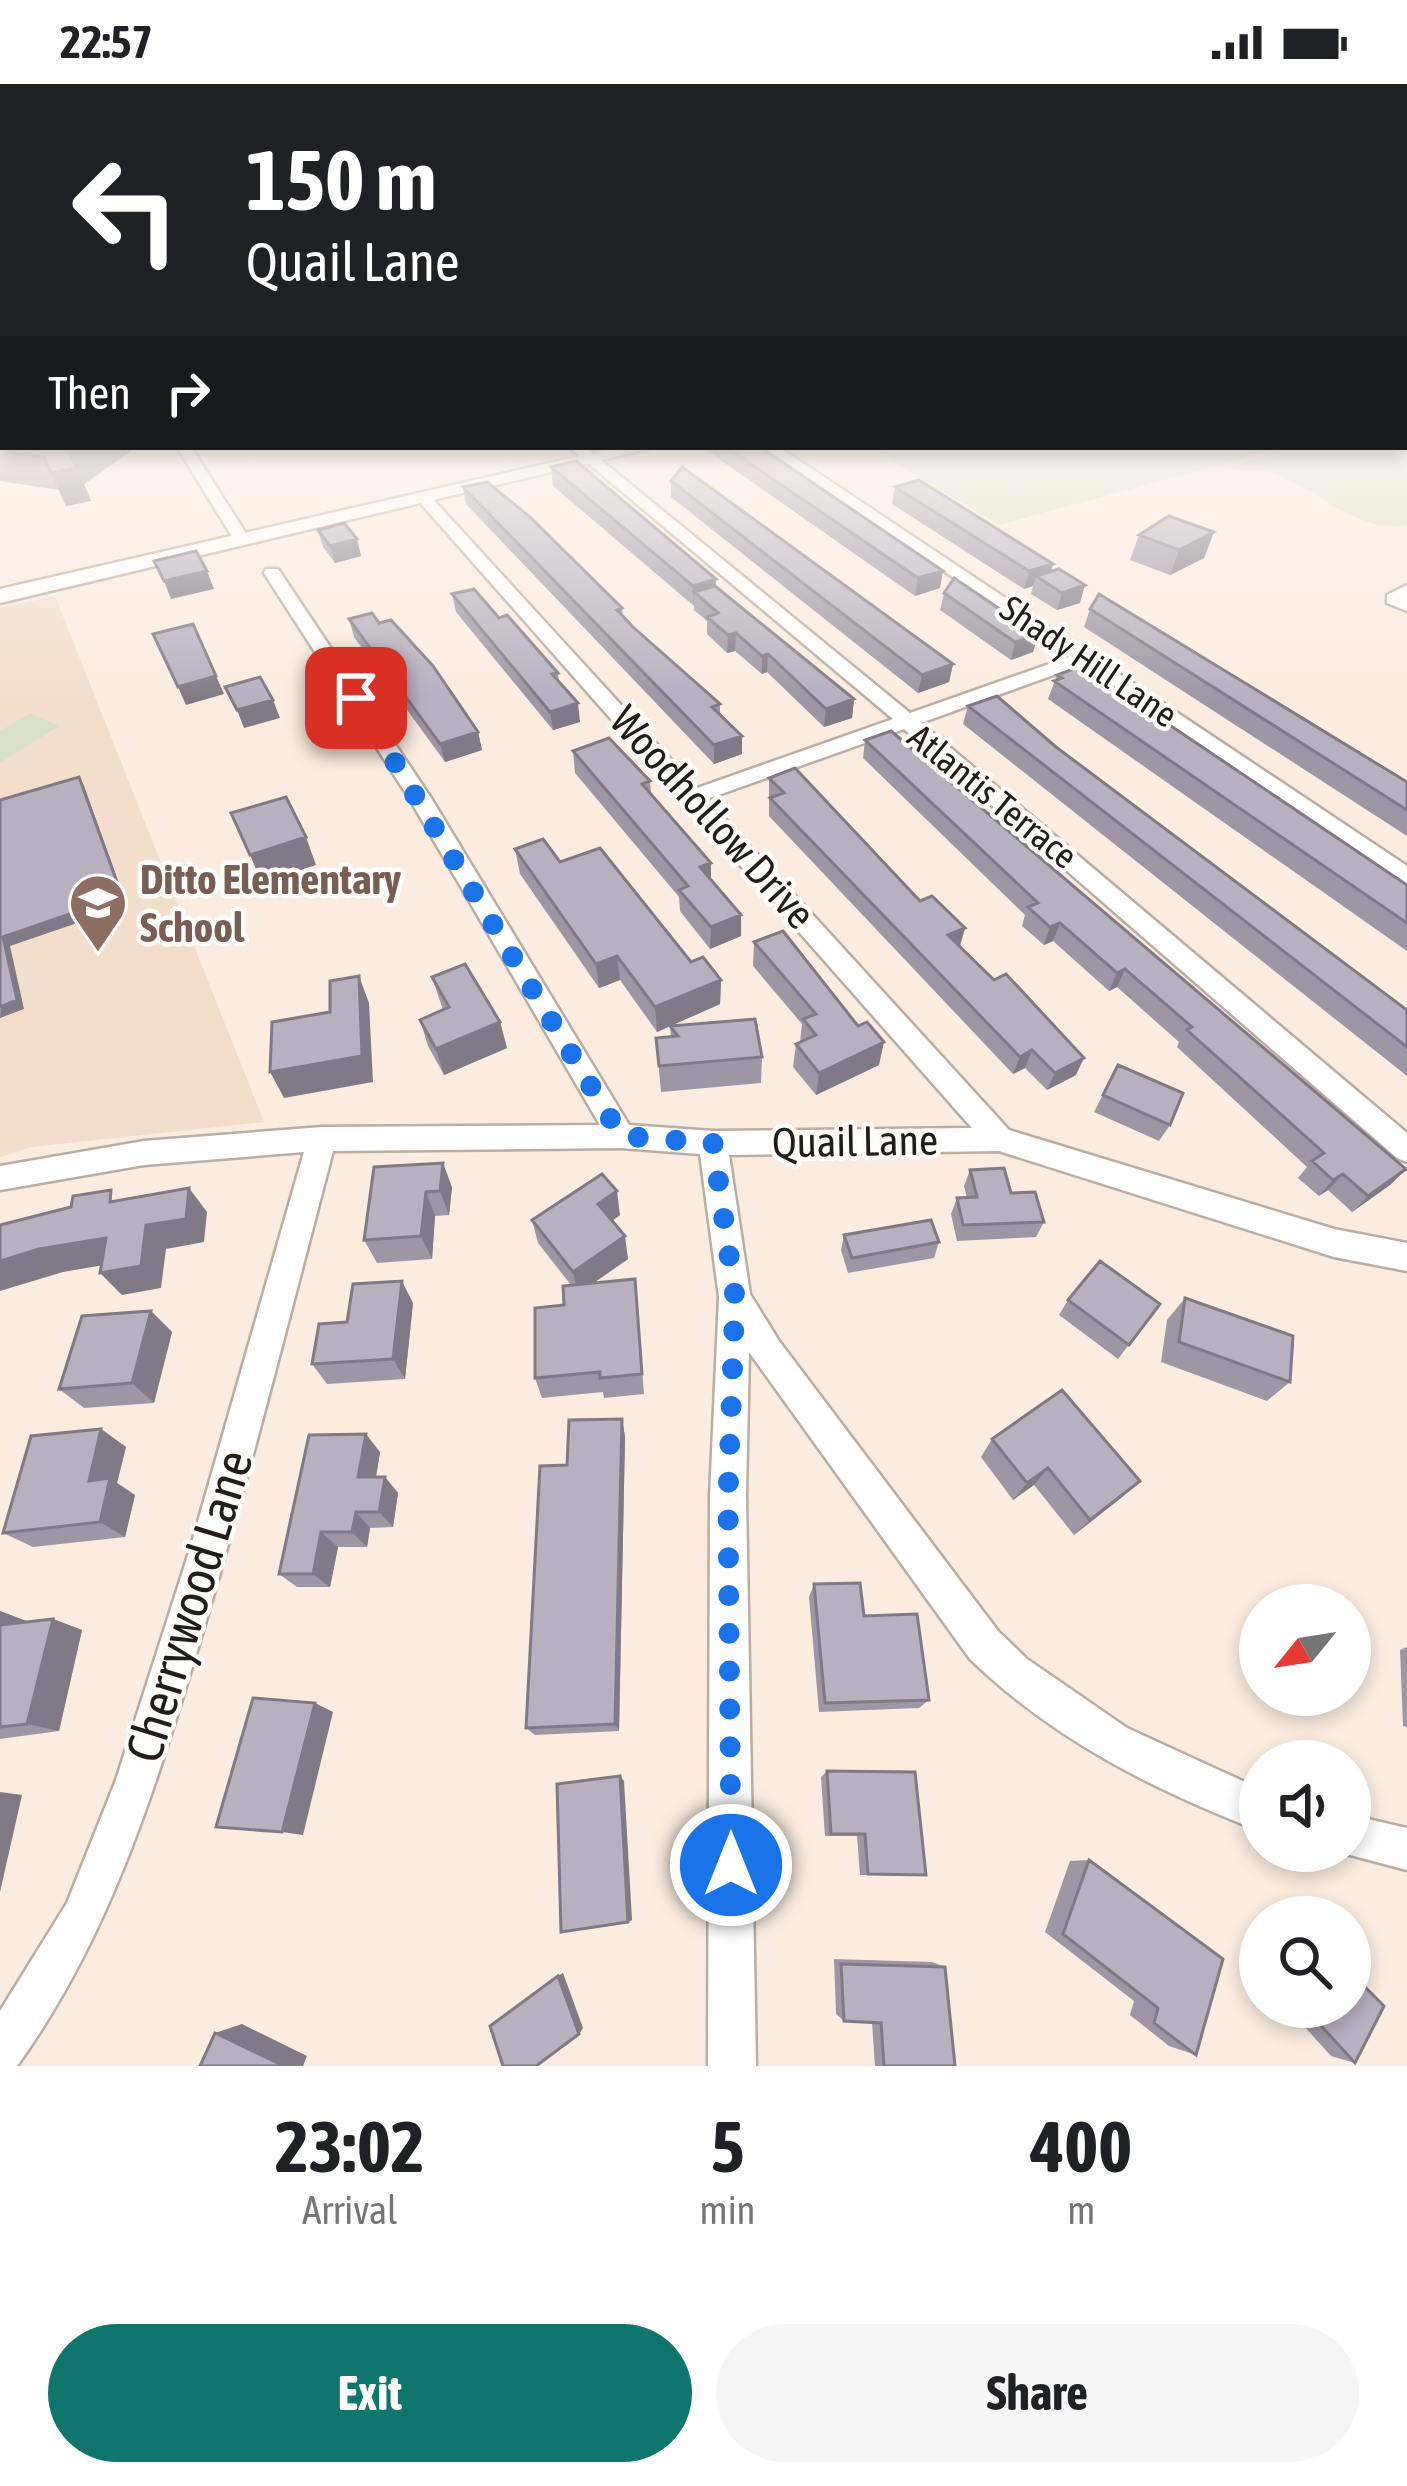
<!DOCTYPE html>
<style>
:root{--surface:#fff;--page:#f6f6f6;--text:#202124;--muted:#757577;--accent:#0f766e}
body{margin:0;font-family:"Asap Condensed",sans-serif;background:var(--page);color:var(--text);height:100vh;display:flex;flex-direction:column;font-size:45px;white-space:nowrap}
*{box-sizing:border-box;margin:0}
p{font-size:39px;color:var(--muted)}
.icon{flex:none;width:66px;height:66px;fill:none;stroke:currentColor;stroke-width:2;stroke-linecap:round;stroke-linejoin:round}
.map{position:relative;height:1982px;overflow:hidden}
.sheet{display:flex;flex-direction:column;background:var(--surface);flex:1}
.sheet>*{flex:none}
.guide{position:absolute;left:0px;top:0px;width:1407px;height:366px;box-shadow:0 6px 18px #0003;background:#202124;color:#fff;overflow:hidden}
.needle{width:78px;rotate:240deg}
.controls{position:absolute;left:1239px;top:1500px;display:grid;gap:24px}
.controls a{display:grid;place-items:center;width:132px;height:132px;border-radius:50%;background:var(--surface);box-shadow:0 6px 18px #0003;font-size:60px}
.pin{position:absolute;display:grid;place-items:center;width:102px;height:102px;color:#fff;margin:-51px;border-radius:24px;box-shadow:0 6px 18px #0006}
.me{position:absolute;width:132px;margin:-66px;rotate:0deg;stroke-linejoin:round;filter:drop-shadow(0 0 9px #0008)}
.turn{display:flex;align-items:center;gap:42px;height:252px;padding:0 48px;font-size:54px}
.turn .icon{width:156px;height:156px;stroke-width:2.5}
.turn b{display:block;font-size:84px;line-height:102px}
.then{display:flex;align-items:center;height:114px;padding:0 48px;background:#0003;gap:24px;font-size:45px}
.eta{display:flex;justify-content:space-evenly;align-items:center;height:204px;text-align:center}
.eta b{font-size:72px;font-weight:700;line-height:84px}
.action{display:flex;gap:24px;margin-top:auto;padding:24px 48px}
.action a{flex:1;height:138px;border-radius:72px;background:var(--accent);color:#fff;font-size:48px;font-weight:700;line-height:138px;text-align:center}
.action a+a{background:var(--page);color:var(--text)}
.status{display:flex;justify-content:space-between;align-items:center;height:84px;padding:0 60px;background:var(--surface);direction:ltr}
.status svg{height:33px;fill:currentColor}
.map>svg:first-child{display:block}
.built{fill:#f3decc}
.green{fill:#d9e0ca}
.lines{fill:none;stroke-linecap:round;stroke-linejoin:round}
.street-casing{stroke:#bbada1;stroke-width:5}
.secondary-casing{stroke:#bbada1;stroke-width:5}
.street{fill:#fff;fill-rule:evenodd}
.secondary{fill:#fff;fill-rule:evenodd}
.wall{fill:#9e96a4}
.shaded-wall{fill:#817a86}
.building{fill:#b8afbf;stroke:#817a86;stroke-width:3}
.route{stroke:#1a73e8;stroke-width:21;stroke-dasharray:0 37.8}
.labels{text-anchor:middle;stroke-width:9;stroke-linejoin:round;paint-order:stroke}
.far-street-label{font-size:36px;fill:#221d18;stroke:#fffcf9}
.street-label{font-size:42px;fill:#221d18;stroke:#fffcf9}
.education-label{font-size:42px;font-weight:bold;fill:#785e54;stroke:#fffcf9;text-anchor:start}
.near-street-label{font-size:51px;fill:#221d18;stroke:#fffcf9}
</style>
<div class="status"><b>22:57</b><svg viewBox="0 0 49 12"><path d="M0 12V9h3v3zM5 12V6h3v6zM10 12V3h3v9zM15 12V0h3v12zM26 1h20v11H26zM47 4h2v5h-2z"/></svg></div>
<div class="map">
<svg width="1407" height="1982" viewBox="0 0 1407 1982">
<rect width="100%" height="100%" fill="#fbecdf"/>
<path class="built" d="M 55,512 L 264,1038 L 32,1063 L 0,1073 L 0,524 Z"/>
<path class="green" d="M 1407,362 L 1407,442 C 1355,448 1320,407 1276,390 C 1260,384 1243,388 1228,384 L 1299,363 Z
M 869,363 L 1284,363 L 999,441 Z
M 30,629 L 59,642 L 0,679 L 0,647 Z"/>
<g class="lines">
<g class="street-casing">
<path id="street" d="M 177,363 L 191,363 L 250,456 L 248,459 L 236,459 Z
M 569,363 L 585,363 L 910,629 L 1069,573 L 763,363 L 779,363 L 1407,782 L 1407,801 L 1081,581 L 921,639 L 1407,1049 L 1407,1078 L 1397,1074 L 904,645 L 707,715 L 1009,1046 L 1334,1145 L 1407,1159 L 1407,1187 L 1334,1173 L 999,1067 L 729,1071 L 750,1210 L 779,1257 L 998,1547 L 1027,1575 L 1127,1644 L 1260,1705 L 1260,1747 C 1152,1705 1054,1656 970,1575 L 749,1268 L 746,1412 L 756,1982 L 708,1982 L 710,1412 L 719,1213 L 700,1070 L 621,1064 L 333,1067 C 289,1234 247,1402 197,1567 C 152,1714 108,1856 17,1982 L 0,1982 L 0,1927 L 67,1819 L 116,1696 L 191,1462 L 304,1068 L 144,1081 L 0,1106 L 0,1082 L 144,1057 L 322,1043 L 600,1041 L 409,714 L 264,489 L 266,485 L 278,485 L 431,714 L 629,1041 L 713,1047 L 972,1044 L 416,414 L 429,411 L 697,704 L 893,635 Z
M 1407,501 L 1407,527 L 1387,519 L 1387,511 Z
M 1350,1731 L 1407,1744 L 1407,1786 L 1335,1767 L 1350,1767 Z"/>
</g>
<g class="secondary-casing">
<path id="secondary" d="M 619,363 L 656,363 L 0,519 L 0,505 Z"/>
</g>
<use href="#street" class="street"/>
<use href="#secondary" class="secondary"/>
</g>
<path class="wall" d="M 0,346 L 3,363 L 137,363 L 84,400 L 91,417 L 66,422 L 59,406 L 0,397 Z
M 706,363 L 760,363 L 940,504 L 915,512 L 706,366 Z
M 551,383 L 715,502 L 854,615 L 852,634 L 824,643 L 767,588 L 762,590 L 735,567 L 727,569 L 707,550 L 707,537 L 694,526 L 694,522 L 553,402 Z
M 671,397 L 953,580 L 949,598 L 918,609 L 671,413 Z
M 463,403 L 622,524 L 623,532 L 633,543 L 720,620 L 720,630 L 742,652 L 742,670 L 714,680 L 466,420 Z
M 895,403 L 1053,480 L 1051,487 L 1080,519 L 1057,526 L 1031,510 L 1033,502 L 1024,505 L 892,420 Z
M 318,446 L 357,455 L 361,472 L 335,479 L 323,463 Z
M 1214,448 L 1204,474 L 1170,491 L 1130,476 L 1139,451 Z
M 944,509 L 1038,551 L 1033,568 L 1011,576 L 940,526 Z
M 452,510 L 499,534 L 558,589 L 559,598 L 580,638 L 553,646 L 456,528 Z
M 1090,525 L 1407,698 L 1407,752 L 1084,543 Z
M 349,535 L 379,539 L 478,648 L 482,666 L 445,678 L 354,553 Z
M 1057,591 L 1407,801 L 1407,867 L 1048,615 Z
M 968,622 L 1056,663 L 1407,926 L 1407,992 L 963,640 Z
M 865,656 L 1406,1085 L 1390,1101 L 1352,1128 L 1328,1106 L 1319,1112 L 1298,1094 L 1307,1083 L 1177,963 L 1179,958 L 1117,903 L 1109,907 L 1053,857 L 1044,861 L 1022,842 L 1025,831 L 863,674 Z
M 573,667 L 650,697 L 651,710 L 711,796 L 741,831 L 741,852 L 710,865 L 680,827 L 679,813 L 575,689 Z
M 769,694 L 920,817 L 965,844 L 959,862 L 1076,991 L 1047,1006 L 1025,984 L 1013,990 L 769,732 Z
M 515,765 L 560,778 L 691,878 L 721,896 L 720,920 L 657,948 L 620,896 L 599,904 L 520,790 Z
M 754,858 L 879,981 L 816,1011 L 793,983 L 796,960 L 800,958 L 802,940 L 753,882 Z
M 432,893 L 500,938 L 507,964 L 444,991 L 428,962 L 420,936 L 443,926 Z
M 670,942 L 762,973 L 761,999 L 661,1008 L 656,954 L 671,952 Z
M 1118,981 L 1170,1041 L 1159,1057 L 1094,1028 Z
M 374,1083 L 452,1103 L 449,1131 L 435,1132 L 432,1175 L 377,1179 L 364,1156 Z
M 970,1086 L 1011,1109 L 1044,1138 L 1036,1153 L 957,1157 L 951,1130 L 957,1114 L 967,1114 L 964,1102 Z
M 620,1131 L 612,1137 L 628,1175 L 593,1199 L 637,1217 L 644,1310 L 604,1314 L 603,1308 L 542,1314 L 535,1294 L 571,1201 L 538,1159 L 532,1136 Z
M 844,1151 L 939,1158 L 934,1174 L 848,1189 L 841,1166 Z
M 1185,1214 L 1290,1298 L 1267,1317 L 1161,1278 L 1167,1236 Z
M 1068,1216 L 1160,1220 L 1118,1275 L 1059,1231 Z
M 413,1219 L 405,1295 L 327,1300 L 312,1280 L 347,1238 Z
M 151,1227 L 172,1248 L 154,1319 L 84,1324 L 59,1305 Z
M 622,1335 L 625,1353 L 619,1647 L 535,1651 L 526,1644 Z
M 101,1345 L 126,1363 L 117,1399 L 135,1411 L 125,1453 L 33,1463 L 3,1449 Z
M 992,1355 L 1122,1413 L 1074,1451 L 1034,1401 L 1013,1416 L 981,1373 Z
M 380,1368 L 376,1393 L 385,1393 L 398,1409 L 393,1443 L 370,1444 L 367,1463 L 338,1463 L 330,1503 L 297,1503 L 279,1490 Z
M 814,1500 L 864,1532 L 929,1616 L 919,1624 L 819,1628 L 809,1513 Z
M 0,1527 L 28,1538 L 53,1535 L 82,1546 L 59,1647 L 0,1655 Z
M 1407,1563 L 1407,1643 L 1403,1642 L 1400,1566 Z
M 827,1687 L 926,1791 L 860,1791 L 857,1752 L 825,1752 L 821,1693 Z
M 1089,1776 L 1196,1971 L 1169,1962 L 1130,1931 L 1134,1917 L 1045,1848 L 1070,1777 Z
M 834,1875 L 932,1878 L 945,1883 L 955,1982 L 875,1982 L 872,1938 L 844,1937 L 836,1930 Z
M 1297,1923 L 1350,1923 L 1355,1979 L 1331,1972 L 1293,1930 Z"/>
<path class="shaded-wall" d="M 77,363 L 137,363 L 84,400 L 91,417 L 66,422 L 51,389 L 69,368 Z
M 1214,448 L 1204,474 L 1170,491 L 1179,466 Z
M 357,455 L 361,472 L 335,479 L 330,462 Z
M 1053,480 L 1048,497 L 1036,492 L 1033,502 L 1024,505 L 1029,487 Z
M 207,487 L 214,505 L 171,515 L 164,497 Z
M 943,487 L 940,504 L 915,512 L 918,494 Z
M 716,495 L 715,516 L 694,508 L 693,522 L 693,502 Z
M 1085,501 L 1080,519 L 1057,526 L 1062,509 Z
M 736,549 L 735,567 L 727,569 L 728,551 Z
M 1038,551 L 1033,568 L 1011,576 L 1015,558 Z
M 768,570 L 767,588 L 762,590 L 762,572 Z
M 953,580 L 949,598 L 918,609 L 922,591 Z
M 216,592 L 224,610 L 186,621 L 178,603 Z
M 854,615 L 852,634 L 824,643 L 826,625 Z
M 273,616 L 280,634 L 244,644 L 237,626 Z
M 578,619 L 580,638 L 553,646 L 550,628 Z
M 478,648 L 482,666 L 445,678 L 440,660 Z
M 742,652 L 742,670 L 714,680 L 714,661 Z
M 79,693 L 84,702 L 127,822 L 10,862 L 24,925 L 0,934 L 3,853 Z
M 306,753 L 316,781 L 262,799 L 250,771 Z
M 711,779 L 711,800 L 700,783 Z
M 741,831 L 741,852 L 710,865 L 711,843 Z
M 1060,839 L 1053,857 L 1044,861 L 1050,843 Z
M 965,844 L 960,862 L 943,869 L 948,851 Z
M 617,872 L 620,896 L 599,904 L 596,880 Z
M 1125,885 L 1117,903 L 1109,907 L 1117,889 Z
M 359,892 L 369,919 L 373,998 L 284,1014 L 270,988 L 362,972 Z
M 721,896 L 720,920 L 657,948 L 655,923 Z
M 500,938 L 507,964 L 444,991 L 436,965 Z
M 884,958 L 879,981 L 816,1011 L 819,989 Z
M 1032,966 L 1025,984 L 1013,990 L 1020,973 Z
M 1084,974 L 1076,991 L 1047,1006 L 1055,989 Z
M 443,1079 L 452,1103 L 449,1131 L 440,1107 Z
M 1406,1085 L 1390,1101 L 1352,1128 L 1368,1112 Z
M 1343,1090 L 1328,1106 L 1319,1112 L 1333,1096 Z
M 189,1104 L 207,1128 L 204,1158 L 166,1165 L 161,1204 L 122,1211 L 100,1189 L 146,1141 Z
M 617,1107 L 620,1131 L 601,1144 L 598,1120 Z
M 426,1108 L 435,1132 L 432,1175 L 421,1152 Z
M 625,1152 L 628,1175 L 578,1210 L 573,1188 Z
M 106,1154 L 127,1177 L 63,1188 L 0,1207 L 0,1177 L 39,1165 Z
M 402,1197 L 413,1219 L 405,1295 L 393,1275 Z
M 151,1227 L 172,1248 L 154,1319 L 132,1299 Z
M 622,1335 L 625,1353 L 619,1647 L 615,1640 Z
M 101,1345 L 126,1363 L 117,1399 L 135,1411 L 125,1453 L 100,1438 L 89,1397 Z
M 366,1350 L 380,1368 L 373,1410 L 358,1393 Z
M 1048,1384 L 1034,1401 L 1013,1416 L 1027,1399 Z
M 385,1393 L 398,1409 L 393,1443 L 379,1428 Z
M 1140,1397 L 1122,1413 L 1074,1451 L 1090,1436 Z
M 356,1428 L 370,1444 L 367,1463 L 352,1448 Z
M 321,1448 L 338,1463 L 330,1503 L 313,1490 Z
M 0,1527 L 29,1538 L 0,1545 Z
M 53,1535 L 82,1546 L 59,1647 L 27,1640 Z
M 315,1619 L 333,1628 L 303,1751 L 282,1748 Z
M 620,1692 L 624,1697 L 632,1836 L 628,1838 Z
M 0,1708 L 22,1711 L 0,1808 Z
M 563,1889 L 583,1944 L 579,1950 L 558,1892 Z
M 242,1940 L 307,1972 L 303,1982 L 284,1982 L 215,1949 Z"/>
<path class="building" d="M 0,346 L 3,346 L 3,363 L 77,363 L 69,368 L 76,384 L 51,389 L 44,373 L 0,367 Z
M 726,363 L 760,363 L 943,487 L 918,494 Z
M 576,377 L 716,495 L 693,502 L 551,383 Z
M 682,383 L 953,580 L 922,591 L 671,397 Z
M 919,396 L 1053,480 L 1029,487 L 895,403 Z
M 487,398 L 530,433 L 622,524 L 617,526 L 633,543 L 720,620 L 712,623 L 742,652 L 714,661 L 463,403 Z
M 1169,432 L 1214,448 L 1179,466 L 1139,451 Z
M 344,439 L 357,455 L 330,462 L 318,446 Z
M 196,467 L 207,487 L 164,497 L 154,477 Z
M 1059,485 L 1085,501 L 1062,509 L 1036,492 Z
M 954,494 L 1038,551 L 1015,558 L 944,509 Z
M 715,502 L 854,615 L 826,625 L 768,570 L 762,572 L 736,549 L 728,551 L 707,533 L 718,529 L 694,508 Z
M 474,505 L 499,534 L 507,531 L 558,589 L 552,590 L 578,619 L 550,628 L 452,510 Z
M 1099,510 L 1407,698 L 1407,726 L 1090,525 Z
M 372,529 L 379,539 L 391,536 L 433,582 L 478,648 L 440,660 L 349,535 Z
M 193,540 L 216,592 L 178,603 L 153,550 Z
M 1082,582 L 1407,801 L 1407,839 L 1054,597 L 1062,594 L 1057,591 Z
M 260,593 L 273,616 L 237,626 L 225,603 Z
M 997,612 L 1056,663 L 1407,926 L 1407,963 L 968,622 Z
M 891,647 L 1406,1085 L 1368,1112 L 1343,1090 L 1333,1096 L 1312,1077 L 1324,1069 L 1187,946 L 1192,943 L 1125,885 L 1117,889 L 1060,839 L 1050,843 L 1028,823 L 1038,819 L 865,656 Z
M 609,654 L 650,697 L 642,700 L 711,779 L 700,783 L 741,831 L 711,843 L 679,806 L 688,802 L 573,667 Z
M 795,684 L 920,817 L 932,812 L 965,844 L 948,851 L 994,896 L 1006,890 L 1084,974 L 1055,989 L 1032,966 L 1020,973 L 770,714 L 784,709 L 769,694 Z
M 79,693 L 122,812 L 3,853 L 17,916 L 0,923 L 0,716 Z
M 286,713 L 306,753 L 250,771 L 231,729 Z
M 543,755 L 560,778 L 600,764 L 691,878 L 703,873 L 721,896 L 655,923 L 617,872 L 596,880 L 515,765 Z
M 783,847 L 858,942 L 867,938 L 884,958 L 819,989 L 796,960 L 816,951 L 803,935 L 816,930 L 754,858 Z
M 465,880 L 500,938 L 436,965 L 420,936 L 449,923 L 432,893 Z
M 359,892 L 362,972 L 270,988 L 272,938 L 330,928 L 330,897 Z
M 755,935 L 762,973 L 659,982 L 656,954 L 678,952 L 670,942 Z
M 1118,981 L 1183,1009 L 1170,1041 L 1103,1011 Z
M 443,1079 L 440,1107 L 426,1108 L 421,1152 L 364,1156 L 374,1083 Z
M 1004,1084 L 1011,1109 L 1035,1108 L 1044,1138 L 963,1141 L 957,1114 L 977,1113 L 970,1086 Z
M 602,1090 L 617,1107 L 598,1120 L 625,1152 L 573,1188 L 532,1136 Z
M 189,1104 L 186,1135 L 146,1141 L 141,1182 L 100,1189 L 106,1154 L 39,1165 L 0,1177 L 0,1141 L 71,1123 L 73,1112 L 111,1106 L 110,1118 Z
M 931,1136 L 939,1158 L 852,1174 L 844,1151 Z
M 1100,1177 L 1160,1220 L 1129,1261 L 1068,1216 Z
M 635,1195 L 642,1290 L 600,1294 L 600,1288 L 535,1294 L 535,1224 L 564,1221 L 563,1202 Z
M 402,1197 L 393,1275 L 312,1280 L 319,1240 L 347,1238 L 353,1200 Z
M 1185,1214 L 1293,1252 L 1290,1298 L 1179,1258 Z
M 151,1227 L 132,1299 L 59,1305 L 82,1232 Z
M 1062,1306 L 1140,1397 L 1090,1436 L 1048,1384 L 1027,1399 L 992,1355 Z
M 622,1335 L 615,1640 L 526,1644 L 540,1382 L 567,1381 L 569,1336 Z
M 101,1345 L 89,1397 L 110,1394 L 100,1438 L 3,1449 L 31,1352 Z
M 366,1350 L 358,1393 L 385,1393 L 379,1428 L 356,1428 L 352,1448 L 321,1448 L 313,1490 L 279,1490 L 309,1351 Z
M 860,1499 L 864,1532 L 917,1530 L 929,1616 L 825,1619 L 814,1500 Z
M 53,1535 L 27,1640 L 0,1643 L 0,1541 Z
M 253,1614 L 315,1619 L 282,1748 L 216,1743 Z
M 827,1687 L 915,1688 L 926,1791 L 868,1790 L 865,1750 L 831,1750 Z
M 620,1692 L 628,1838 L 561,1848 L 557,1700 Z
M 1089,1776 L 1223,1875 L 1196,1971 L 1154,1939 L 1158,1924 L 1063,1850 Z
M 841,1880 L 945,1883 L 955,1982 L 884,1982 L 881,1939 L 844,1937 Z
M 1350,1888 L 1384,1922 L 1355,1979 L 1315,1935 L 1322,1923 L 1350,1923 Z
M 558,1892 L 579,1950 L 536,1982 L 503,1982 L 490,1942 Z
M 215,1949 L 284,1982 L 200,1982 Z"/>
<linearGradient id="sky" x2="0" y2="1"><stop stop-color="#8fc3e4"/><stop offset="0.55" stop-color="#fdf6f1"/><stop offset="1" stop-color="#fdf6f1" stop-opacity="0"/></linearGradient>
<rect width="1407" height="616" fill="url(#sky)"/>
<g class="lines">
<path class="route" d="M 356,614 L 621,1052 L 713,1059 L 735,1213 L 728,1412 L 731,1781"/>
</g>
<defs>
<g id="school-pin" transform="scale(3)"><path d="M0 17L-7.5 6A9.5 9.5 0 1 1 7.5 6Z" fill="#8d6e63" stroke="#fffcf9"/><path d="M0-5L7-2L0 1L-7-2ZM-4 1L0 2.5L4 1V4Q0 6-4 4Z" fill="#fff"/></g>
</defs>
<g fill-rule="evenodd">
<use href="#school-pin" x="98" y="819"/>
</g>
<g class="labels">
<g class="far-street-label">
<text transform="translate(1089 577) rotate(34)" y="13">Shady Hill Lane</text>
<text transform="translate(993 712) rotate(39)" y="13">Atlantis Terrace</text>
</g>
<g class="street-label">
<text transform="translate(713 733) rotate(48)" y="15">Woodhollow Drive</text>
<text transform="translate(855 1057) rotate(-1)" y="15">Quail Lane</text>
</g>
<g class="education-label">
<text x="140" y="810">Ditto Elementary<tspan x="140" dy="48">School</tspan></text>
</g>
<g class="near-street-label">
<text transform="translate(189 1522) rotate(-73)" y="18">Cherrywood Lane</text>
</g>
</g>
</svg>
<div class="controls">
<a><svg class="needle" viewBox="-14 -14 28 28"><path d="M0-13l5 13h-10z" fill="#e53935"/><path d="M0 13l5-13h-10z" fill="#757577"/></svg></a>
<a><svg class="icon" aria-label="sound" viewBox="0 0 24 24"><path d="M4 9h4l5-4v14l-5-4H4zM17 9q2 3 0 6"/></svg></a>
<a><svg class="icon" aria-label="search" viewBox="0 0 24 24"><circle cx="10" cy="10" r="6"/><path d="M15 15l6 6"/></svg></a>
</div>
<div class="pin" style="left:356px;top:614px;background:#d93025"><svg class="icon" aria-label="arrive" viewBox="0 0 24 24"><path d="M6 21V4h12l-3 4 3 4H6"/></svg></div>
<svg class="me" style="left:731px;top:1781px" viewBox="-20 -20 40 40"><circle r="17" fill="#1a73e8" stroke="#fff" stroke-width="3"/><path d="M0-11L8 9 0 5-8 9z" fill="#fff"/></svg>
<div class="guide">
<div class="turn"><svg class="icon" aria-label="left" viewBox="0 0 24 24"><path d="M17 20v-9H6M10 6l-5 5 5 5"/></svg><div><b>150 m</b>Quail Lane</div></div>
<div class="then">Then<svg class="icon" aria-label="right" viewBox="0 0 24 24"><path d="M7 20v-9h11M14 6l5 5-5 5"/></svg></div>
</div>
</div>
<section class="sheet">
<div class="eta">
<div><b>23:02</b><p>Arrival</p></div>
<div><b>5</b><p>min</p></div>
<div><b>400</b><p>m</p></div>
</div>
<div class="action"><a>Exit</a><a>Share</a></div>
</section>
